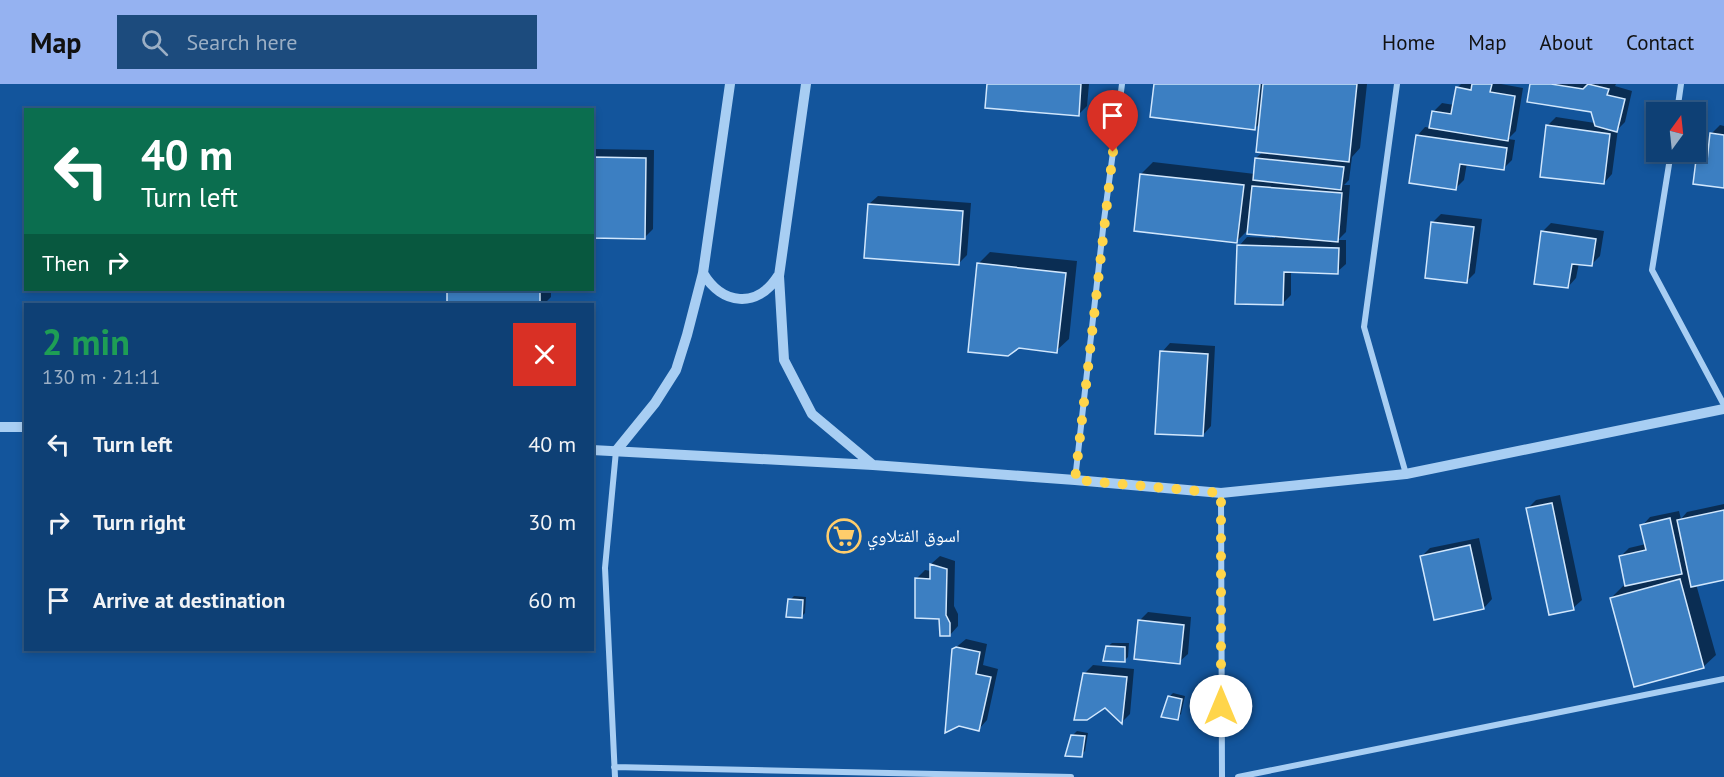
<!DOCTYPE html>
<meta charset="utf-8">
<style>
:root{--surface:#0e4075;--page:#1c4b7d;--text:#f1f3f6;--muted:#9bafc5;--line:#2e5987;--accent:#95b2f1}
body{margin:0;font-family:"PT Sans","Noto Naskh Arabic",sans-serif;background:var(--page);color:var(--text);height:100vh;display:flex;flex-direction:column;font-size:22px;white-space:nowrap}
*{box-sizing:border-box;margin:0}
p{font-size:20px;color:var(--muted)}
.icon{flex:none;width:33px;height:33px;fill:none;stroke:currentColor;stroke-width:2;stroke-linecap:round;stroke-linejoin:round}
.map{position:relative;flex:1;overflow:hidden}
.side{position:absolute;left:24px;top:219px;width:570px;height:348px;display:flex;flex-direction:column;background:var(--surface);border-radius:0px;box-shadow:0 3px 9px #0003,0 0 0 2px var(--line)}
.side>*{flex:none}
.guide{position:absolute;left:24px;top:24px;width:570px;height:183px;border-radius:0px;box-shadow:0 3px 9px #0003,0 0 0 2px var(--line);background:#0b6e4f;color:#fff;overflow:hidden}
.needle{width:39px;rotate:15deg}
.fabs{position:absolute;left:1646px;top:18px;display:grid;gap:12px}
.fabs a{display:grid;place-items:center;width:60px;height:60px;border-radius:0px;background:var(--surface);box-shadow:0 3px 9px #0003,0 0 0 2px var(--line);font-size:30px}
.pin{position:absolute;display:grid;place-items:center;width:51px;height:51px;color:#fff;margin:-62px -26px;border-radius:50% 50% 50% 0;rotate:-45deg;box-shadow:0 0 6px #0007}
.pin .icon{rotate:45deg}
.me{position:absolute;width:66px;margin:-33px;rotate:0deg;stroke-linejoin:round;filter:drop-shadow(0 0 4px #0008)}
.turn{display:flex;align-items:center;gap:21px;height:126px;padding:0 18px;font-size:27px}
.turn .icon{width:78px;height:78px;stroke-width:2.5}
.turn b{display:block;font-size:42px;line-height:51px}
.then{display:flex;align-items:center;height:57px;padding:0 18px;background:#0003;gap:12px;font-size:22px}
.round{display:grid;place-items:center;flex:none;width:63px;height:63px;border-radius:0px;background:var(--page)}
.headline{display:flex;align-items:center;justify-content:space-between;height:102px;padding:0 18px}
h1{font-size:36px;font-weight:700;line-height:45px;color:#1e9e55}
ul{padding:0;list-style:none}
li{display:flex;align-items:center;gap:18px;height:78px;padding:0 18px}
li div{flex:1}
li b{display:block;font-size:22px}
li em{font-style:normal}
header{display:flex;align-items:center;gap:36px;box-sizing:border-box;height:84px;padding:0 30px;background:var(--accent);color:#111}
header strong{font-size:28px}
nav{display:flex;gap:33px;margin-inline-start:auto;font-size:21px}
.search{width:420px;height:54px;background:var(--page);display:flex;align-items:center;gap:15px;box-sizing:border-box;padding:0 21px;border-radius:0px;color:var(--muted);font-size:22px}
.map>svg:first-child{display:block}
.shadow{fill:#0007}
.building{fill:#3c7fc2;stroke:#d1e7fd;stroke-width:1.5}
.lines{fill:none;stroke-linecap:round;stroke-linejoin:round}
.minor{stroke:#a8cef3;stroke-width:6}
.tertiary{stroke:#a8cef3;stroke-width:10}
.route{stroke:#ffd54a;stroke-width:10;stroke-dasharray:0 18}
.labels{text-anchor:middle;stroke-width:4.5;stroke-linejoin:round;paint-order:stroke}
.poi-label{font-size:18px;fill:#fff;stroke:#13559c;text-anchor:start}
</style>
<header>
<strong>Map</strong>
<div class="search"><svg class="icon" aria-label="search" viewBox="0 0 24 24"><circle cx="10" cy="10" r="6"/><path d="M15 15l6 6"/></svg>Search here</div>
<nav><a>Home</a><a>Map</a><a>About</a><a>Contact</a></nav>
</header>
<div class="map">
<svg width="1724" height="693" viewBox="0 0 1724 693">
<rect width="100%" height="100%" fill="#13559c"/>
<path class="shadow" d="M 988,0 L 1089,0 L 1087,22 L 1078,31 Z
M 1156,0 L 1367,0 L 1360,64 L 1352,73 L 1349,96 L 1344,101 L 1350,101 L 1346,148 L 1338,156 L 1346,156 L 1346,180 L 1337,188 L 1291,187 L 1291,211 L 1282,220 L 1239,162 L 1247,153 L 1275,154 L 1275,151 L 1249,145 L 1237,157 L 1141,90 L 1153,78 L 1255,90 L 1256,74 L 1264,67 L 1261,38 L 1255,44 Z
M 1461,0 L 1501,0 L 1523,4 L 1516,47 L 1508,55 L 1515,56 L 1512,76 L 1504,84 L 1467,79 L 1464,96 L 1456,104 L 1417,52 L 1425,43 L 1431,44 L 1433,28 L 1442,19 L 1454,21 L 1457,4 Z
M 1532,0 L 1616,0 L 1615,2 L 1632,7 L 1625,38 L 1618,45 L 1612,90 L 1604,99 L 1547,42 L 1556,33 L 1595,39 L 1593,27 Z
M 1720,41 L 1724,42 L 1724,102 L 1698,77 L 1706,68 L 1709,69 L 1711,50 Z
M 592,65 L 654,66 L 653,145 L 644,154 L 592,152 Z
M 878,112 L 971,119 L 967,171 L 958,180 L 869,120 Z
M 1441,130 L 1482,135 L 1475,189 L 1467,197 L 1433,138 Z
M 1551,139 L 1604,147 L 1600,172 L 1592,180 L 1579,179 L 1576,194 L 1568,203 L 1542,148 Z
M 990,168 L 1077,177 L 1069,255 L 1056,267 L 978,180 Z
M 449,206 L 551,206 L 551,213 L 544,220 L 449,220 Z
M 1170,259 L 1215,262 L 1211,342 L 1203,351 L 1162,268 Z
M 1560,411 L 1582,516 L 1573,524 L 1528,424 L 1536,416 Z
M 1724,420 L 1724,495 L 1696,500 L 1716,571 L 1703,583 L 1611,514 L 1623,502 L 1626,501 L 1620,473 L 1629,464 L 1646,460 L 1642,442 L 1650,433 L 1679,427 L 1681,435 L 1687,428 Z
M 1479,454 L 1492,515 L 1484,524 L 1422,472 L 1430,464 Z
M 940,472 L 955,477 L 954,522 L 958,530 L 958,542 L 950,551 L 916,495 L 925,486 L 931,487 L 931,480 Z
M 794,512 L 806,513 L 805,529 L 801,533 L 790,516 Z
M 1148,528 L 1191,533 L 1188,570 L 1179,578 L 1139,537 Z
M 966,555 L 987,560 L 983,581 L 998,585 L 987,636 L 979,645 L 954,565 Z
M 1112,559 L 1129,559 L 1128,573 L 1124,577 L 1107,563 Z
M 1093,581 L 1134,585 L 1130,630 L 1122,638 L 1084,590 Z
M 1173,609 L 1185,612 L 1181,630 L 1177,634 L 1169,613 Z
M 1077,647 L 1088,649 L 1085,667 L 1081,671 L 1073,651 Z"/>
<path class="building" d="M 987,0 L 1081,0 L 1079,32 L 985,24 Z
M 1154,0 L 1260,0 L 1255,46 L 1150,33 Z
M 1263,0 L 1357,0 L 1349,78 L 1256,68 Z
M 1472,0 L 1492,0 L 1490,8 L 1515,12 L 1508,57 L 1429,44 L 1432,27 L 1451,30 L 1456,3 L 1471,6 Z
M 1530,0 L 1551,0 L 1583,5 L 1588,0 L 1609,5 L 1607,11 L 1625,15 L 1617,48 L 1595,42 L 1591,28 L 1527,18 Z
M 1546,41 L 1610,50 L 1604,100 L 1540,93 Z
M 1710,49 L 1724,51 L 1724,104 L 1693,100 L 1696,76 L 1707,77 Z
M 1416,51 L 1507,64 L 1504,86 L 1460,80 L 1456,106 L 1409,99 Z
M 592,73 L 646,74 L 645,155 L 592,154 Z
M 1255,74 L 1344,83 L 1341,106 L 1253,96 Z
M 1140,90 L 1244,101 L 1237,159 L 1134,147 Z
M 1252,102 L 1342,109 L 1338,158 L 1247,150 Z
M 868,120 L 963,127 L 959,181 L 864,174 Z
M 1431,138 L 1474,143 L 1467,199 L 1425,194 Z
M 1541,147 L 1596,155 L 1592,182 L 1572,180 L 1568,204 L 1534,200 Z
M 1237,161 L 1339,164 L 1338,190 L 1284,188 L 1283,221 L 1235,220 Z
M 977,179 L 1066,189 L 1057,269 L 1019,264 L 1008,272 L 968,268 Z
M 447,206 L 540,206 L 540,220 L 447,220 Z
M 1160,267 L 1208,270 L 1203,352 L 1155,350 Z
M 1552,419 L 1574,526 L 1549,531 L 1526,424 Z
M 1724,426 L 1724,496 L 1691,503 L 1677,436 Z
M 1670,434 L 1682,490 L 1625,502 L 1619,472 L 1646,466 L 1640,441 Z
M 1470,461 L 1484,525 L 1434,536 L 1420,472 Z
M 930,480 L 947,485 L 946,531 L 950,539 L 950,552 L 940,552 L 939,535 L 915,534 L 915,494 L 930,495 Z
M 1680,495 L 1704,584 L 1634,603 L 1610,514 Z
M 788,515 L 803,516 L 802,534 L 786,533 Z
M 1138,536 L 1184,541 L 1180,580 L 1134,575 Z
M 1106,562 L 1125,563 L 1125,578 L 1103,577 Z
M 956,563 L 980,568 L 976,590 L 991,593 L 979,647 L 959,642 L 945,649 L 952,565 Z
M 1083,589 L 1127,593 L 1122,640 L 1105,624 L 1087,636 L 1074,636 Z
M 1168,612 L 1182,615 L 1178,636 L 1161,633 Z
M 1071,651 L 1085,652 L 1082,673 L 1065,672 Z"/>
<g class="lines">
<path class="minor" d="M 1397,0 L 1364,243 L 1406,390
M 1677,28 L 1681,0
M 1671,68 L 1652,186 L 1724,321
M 1075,396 L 1104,136 L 1122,0
M 1221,409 L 1222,693
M 614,683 L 1071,693
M 615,693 L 605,484 L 616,367
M 1238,693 L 1724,595"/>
<path class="tertiary" d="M 806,0 L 779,192 L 784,276 L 812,330 L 873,381
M 703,189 C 722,221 757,225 778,192
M 0,343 L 26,343
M 592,366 L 873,381 L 1075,396 L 1221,409 L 1406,390 L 1724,325
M 616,367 L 655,319 L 676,286 L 687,251 L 703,189 L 730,0"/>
</g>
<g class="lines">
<path class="route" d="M 1113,68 L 1075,396 L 1221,409 L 1221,622"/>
</g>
<defs>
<g id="supermarket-ring" transform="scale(1.725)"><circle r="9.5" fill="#13559c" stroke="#ffcd6b" stroke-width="1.5"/><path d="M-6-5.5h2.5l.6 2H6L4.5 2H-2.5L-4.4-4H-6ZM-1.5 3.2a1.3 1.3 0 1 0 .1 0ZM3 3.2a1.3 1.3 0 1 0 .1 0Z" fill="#ffcd6b"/></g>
</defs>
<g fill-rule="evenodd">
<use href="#supermarket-ring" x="844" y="452"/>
</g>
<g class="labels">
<g class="poi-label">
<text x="867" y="458">اسوق الفتلاوي</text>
</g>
</g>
</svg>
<div class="fabs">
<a><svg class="needle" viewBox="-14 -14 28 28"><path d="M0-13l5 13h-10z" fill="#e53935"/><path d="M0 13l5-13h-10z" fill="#9bafc5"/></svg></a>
</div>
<div class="pin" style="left:1113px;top:68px;background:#d93025"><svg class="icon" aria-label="arrive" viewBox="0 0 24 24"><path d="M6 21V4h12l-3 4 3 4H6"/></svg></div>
<svg class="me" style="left:1221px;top:622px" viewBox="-20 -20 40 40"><circle r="19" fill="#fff"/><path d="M0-13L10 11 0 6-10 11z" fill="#ffd54a"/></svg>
<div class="guide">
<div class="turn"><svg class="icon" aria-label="left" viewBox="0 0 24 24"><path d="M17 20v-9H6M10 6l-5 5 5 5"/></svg><div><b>40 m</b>Turn left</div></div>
<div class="then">Then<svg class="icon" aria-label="right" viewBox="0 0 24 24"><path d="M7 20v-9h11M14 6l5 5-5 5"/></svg></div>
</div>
<section class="side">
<div class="headline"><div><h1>2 min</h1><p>130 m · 21:11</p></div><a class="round" style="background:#d93025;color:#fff"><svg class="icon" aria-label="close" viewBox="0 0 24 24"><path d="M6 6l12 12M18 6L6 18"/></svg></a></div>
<ul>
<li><svg class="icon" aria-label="left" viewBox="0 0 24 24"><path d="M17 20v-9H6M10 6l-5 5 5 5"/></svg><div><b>Turn left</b></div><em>40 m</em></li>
<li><svg class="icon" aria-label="right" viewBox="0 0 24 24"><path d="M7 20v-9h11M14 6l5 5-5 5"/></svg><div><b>Turn right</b></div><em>30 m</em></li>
<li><svg class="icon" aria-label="arrive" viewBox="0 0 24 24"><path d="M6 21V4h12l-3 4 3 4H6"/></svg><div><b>Arrive at destination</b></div><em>60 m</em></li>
</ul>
</section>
</div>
